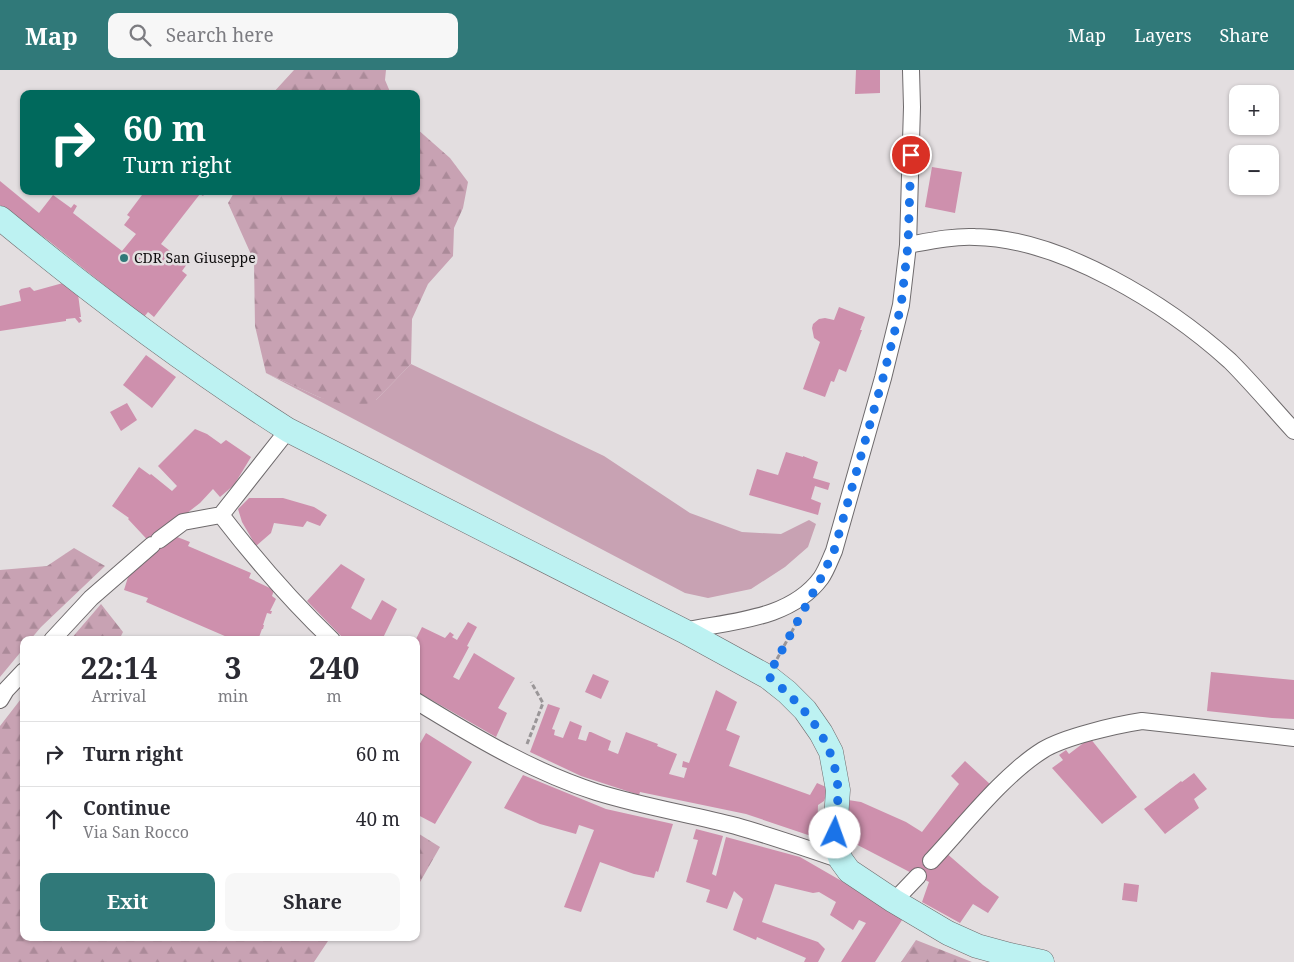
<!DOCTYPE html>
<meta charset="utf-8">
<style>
:root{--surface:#fff;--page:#f7f7f7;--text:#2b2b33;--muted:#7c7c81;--line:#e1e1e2;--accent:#307979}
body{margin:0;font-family:"Noto Serif",serif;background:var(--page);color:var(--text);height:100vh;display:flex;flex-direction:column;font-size:19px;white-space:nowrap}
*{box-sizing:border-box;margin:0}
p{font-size:16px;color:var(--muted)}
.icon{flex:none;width:28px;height:28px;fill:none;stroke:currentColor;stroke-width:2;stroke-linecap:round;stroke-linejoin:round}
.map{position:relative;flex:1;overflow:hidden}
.drawer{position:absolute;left:20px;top:566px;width:400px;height:305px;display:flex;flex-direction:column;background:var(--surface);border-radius:10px;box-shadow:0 1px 4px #0004}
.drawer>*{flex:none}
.guide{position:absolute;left:20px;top:20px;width:400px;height:105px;border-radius:10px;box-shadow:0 1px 4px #0004;background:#00695c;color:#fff;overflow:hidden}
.tools{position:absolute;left:1229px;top:15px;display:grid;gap:10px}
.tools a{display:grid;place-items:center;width:50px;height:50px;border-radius:10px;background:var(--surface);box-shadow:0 1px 4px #0004;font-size:25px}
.pin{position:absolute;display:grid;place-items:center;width:42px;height:42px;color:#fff;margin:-21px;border:2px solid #fff;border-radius:50%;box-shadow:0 1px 5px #0007}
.me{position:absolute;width:55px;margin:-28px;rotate:3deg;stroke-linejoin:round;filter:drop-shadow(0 0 4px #0008)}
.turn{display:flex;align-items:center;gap:18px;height:105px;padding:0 20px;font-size:22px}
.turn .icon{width:65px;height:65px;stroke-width:2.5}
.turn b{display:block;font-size:35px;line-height:42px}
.eta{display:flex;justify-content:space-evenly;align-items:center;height:85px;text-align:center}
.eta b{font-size:30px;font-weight:700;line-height:35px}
.action{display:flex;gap:10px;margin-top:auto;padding:10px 20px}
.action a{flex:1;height:58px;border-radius:10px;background:var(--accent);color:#fff;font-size:20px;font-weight:700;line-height:58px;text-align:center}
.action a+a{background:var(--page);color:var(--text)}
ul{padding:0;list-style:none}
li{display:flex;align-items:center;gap:15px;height:65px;padding:0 20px;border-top:1px solid var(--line)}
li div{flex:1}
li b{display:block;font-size:19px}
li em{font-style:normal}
header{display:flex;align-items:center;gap:30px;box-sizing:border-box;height:70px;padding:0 25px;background:var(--accent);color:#fff}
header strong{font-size:24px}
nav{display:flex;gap:28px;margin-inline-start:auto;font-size:18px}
.search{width:350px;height:45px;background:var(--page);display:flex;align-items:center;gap:12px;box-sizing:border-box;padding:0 18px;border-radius:10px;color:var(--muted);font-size:19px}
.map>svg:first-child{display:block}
.green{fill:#c8a2b3}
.forest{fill:url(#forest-firs)}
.building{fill:#ce90ad}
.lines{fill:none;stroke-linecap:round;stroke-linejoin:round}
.minor-casing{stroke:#6e6a6c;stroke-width:18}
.secondary-casing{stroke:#6e6a6c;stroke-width:25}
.path{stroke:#9a9698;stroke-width:3;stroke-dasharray:5 2.5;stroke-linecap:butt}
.minor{stroke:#fff;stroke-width:16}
.secondary{stroke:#bdf2f2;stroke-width:24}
.route{stroke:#1a73e8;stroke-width:9;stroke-dasharray:0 16.2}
.poi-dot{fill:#307979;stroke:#e3dee0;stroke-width:2}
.labels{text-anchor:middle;stroke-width:5;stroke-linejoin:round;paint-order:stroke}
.poi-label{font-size:14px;fill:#0f0d0e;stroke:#e3dee0;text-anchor:start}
</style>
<header>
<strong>Map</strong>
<div class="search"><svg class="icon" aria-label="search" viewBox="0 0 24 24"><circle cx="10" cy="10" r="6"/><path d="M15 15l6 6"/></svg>Search here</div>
<nav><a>Map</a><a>Layers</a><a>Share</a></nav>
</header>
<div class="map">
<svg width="1294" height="892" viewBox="0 0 1294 892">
<defs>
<pattern id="forest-firs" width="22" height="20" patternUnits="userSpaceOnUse" patternTransform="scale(1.25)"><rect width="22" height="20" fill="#c8a2b3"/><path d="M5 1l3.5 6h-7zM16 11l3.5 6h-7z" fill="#ab8a99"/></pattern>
</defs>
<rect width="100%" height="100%" fill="#e3dee0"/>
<path class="green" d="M 411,294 L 604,386 L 690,443 L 742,462 L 781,464 L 809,450 L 816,454 L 808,477 L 785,497 L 751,519 L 708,528 L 685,523 L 266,303 L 321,328 L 376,330 Z"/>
<path class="forest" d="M 294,0 L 386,0 L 385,10 L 391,24 L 272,24 Z
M 416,58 L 450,88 L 468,112 L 463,138 L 454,158 L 453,186 L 428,214 L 412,249 L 411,294 L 376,330 L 357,338 L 321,328 L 266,303 L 255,256 L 254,191 L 228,133 L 235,121 L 416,121 Z
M 74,478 L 105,496 L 41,557 L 30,570 L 24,570 L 24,578 L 0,607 L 0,500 L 47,496 Z
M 101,534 L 123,562 L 119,570 L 70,570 Z
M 24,625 L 24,868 L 330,868 L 314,892 L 0,892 L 0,656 Z
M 416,762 L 440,777 L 416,819 Z
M 916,870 L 972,892 L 901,892 Z"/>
<path class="building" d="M 856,0 L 880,0 L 880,23 L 855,24 Z
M 932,97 L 962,102 L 955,143 L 925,137 Z
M 0,111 L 39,143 L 53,125 L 71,138 L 74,134 L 77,136 L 73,143 L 122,181 L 136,164 L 124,155 L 130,147 L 127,145 L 145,121 L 207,121 L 203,126 L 200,124 L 161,174 L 187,194 L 182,201 L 187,205 L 154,247 L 148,242 L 144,247 L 49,171 L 0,135 Z
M 63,213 L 78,224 L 81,247 L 79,247 L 82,251 L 79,253 L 75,248 L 66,249 L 66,251 L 0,261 L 0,236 L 21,231 L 19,221 L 21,219 L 30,217 L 34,221 Z
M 839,237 L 865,247 L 860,260 L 862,260 L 846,302 L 839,299 L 834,312 L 831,311 L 825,327 L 803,319 L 820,272 L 814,268 L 812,258 L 813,254 L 819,249 L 825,248 L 834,250 Z
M 146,285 L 176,307 L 152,338 L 123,315 Z
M 127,333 L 137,350 L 121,361 L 110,342 Z
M 195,359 L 207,364 L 221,374 L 226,370 L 251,387 L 234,415 L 220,427 L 213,419 L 200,433 L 156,467 L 172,465 L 190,472 L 188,476 L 251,503 L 249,508 L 274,520 L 272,526 L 276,529 L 270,541 L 272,541 L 271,544 L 267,543 L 263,555 L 264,555 L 263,559 L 262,559 L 258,570 L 234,570 L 146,532 L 148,528 L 124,520 L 129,504 L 156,479 L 128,449 L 129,448 L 112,436 L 139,397 L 150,405 L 151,404 L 172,421 L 177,416 L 158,396 Z
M 786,382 L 803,387 L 803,386 L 818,392 L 813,408 L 830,413 L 828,420 L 815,416 L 811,429 L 821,433 L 818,445 L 749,425 L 757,399 L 778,405 Z
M 249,428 L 283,428 L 314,437 L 327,445 L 320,456 L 307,451 L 303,457 L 274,453 L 271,463 L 256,476 L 242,452 L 238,439 Z
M 341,494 L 365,509 L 351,538 L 371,550 L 382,530 L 397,539 L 382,570 L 345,570 L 307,531 Z
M 468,552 L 477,557 L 467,576 L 469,577 L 453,607 L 459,610 L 474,583 L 515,608 L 498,638 L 507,643 L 496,667 L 416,621 L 416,569 L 422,557 L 445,568 L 450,562 L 454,565 L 452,567 L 457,570 Z
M 1211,602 L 1294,610 L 1294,649 L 1272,648 L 1207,641 Z
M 593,604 L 609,611 L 601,629 L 585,622 Z
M 716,620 L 737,632 L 726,660 L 740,666 L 729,696 L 810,725 L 817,713 L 826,717 L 827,722 L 824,731 L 818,735 L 817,768 L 746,744 L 640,722 L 639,725 L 581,706 L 530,682 L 548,634 L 560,638 L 552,659 L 555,660 L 554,665 L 563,668 L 570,651 L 582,656 L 578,669 L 586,671 L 589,662 L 591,662 L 611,671 L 608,680 L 618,684 L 626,662 L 658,674 L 657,676 L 677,684 L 669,704 L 684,708 L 687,698 L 682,697 L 683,691 L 689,693 Z
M 426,663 L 472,692 L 435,754 L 416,744 L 416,685 L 420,679 L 418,677 Z
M 1090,668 L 1137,727 L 1102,754 L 1052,698 L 1063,690 L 1059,685 L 1066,680 L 1069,684 Z
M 965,691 L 991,715 L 945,782 L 983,815 L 999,827 L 988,843 L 973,834 L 960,853 L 922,832 L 929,812 L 846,769 L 848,730 L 861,732 L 906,752 L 922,762 L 959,714 L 951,706 Z
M 1194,703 L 1207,719 L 1194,729 L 1199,738 L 1165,764 L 1144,739 L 1181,711 L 1182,712 Z
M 523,705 L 606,739 L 673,754 L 658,802 L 656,801 L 654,808 L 634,804 L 600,792 L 581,842 L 564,837 L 594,760 L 579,755 L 576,764 L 540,754 L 504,738 Z
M 696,759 L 723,766 L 712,804 L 716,806 L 726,767 L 800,787 L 904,847 L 875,892 L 841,892 L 866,853 L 859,850 L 853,860 L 830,845 L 836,832 L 819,822 L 813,823 L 775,814 L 762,852 L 818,872 L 825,879 L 818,892 L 804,892 L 806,888 L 757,867 L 756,870 L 733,860 L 743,829 L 734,821 L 727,839 L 706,832 L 710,820 L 686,812 L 698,770 L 693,769 Z
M 1124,813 L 1139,815 L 1137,832 L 1122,830 Z"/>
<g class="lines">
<g class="minor-casing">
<path id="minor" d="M 908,175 C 930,171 953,166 975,167 C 1061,168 1168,235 1230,291 C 1252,313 1273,338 1294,361
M 288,360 L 221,445 C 255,489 291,531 332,570
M 159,470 L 183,452 L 221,445
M 684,561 C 730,551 790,550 821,508 C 826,501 830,490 834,481 L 883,308 L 901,235 L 908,175 L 912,37 L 911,0
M 52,570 L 91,528 L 152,475
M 0,630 L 6,620 L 24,601
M 416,631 C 473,666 531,701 596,722 C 641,736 689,744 736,756 C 771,766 806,778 841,790
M 931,791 C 963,757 1003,705 1043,680 C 1064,667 1116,655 1142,651 L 1294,668
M 894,831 L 918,806"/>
</g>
<g class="secondary-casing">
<path id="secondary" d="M 0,148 C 92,224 188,296 288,360 L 684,561 L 768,607 L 787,622 L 805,640 L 821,663 L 831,682 L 838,720 L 835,763 L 837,779 L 841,790 L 849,801 L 894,831 L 948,863 L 977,876 L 1010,885 L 1042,892"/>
</g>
<path class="path" d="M 777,589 L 797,552
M 527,674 L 543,633 L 531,612"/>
<use href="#minor" class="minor"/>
<use href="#secondary" class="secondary"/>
</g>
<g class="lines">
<path class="route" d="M 835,763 C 836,749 838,734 838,721 C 836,671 804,636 768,606 L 821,508 L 834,481 L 883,308 L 901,236 L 908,175 L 911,85"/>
</g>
<circle class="poi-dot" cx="124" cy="188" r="5"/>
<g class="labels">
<g class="poi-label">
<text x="134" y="193">CDR San Giuseppe</text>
</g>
</g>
</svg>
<div class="tools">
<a>+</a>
<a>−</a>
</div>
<div class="pin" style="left:911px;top:85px;background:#d93025"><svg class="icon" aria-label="arrive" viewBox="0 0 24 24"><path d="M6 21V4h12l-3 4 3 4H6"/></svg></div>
<svg class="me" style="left:835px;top:763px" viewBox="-20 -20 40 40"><circle r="19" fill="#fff"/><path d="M0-13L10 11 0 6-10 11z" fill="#1a73e8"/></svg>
<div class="guide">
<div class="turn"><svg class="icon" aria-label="right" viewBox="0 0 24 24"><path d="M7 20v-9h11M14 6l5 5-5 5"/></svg><div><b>60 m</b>Turn right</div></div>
</div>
<section class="drawer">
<div class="eta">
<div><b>22:14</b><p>Arrival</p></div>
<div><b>3</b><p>min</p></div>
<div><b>240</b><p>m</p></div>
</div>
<ul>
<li><svg class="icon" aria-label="right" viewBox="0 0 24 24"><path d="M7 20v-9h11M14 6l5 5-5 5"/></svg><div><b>Turn right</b></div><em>60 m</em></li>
<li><svg class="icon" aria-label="ahead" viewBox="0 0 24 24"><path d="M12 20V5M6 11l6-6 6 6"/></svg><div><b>Continue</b><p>Via San Rocco</p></div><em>40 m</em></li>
</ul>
<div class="action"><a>Exit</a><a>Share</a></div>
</section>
</div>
